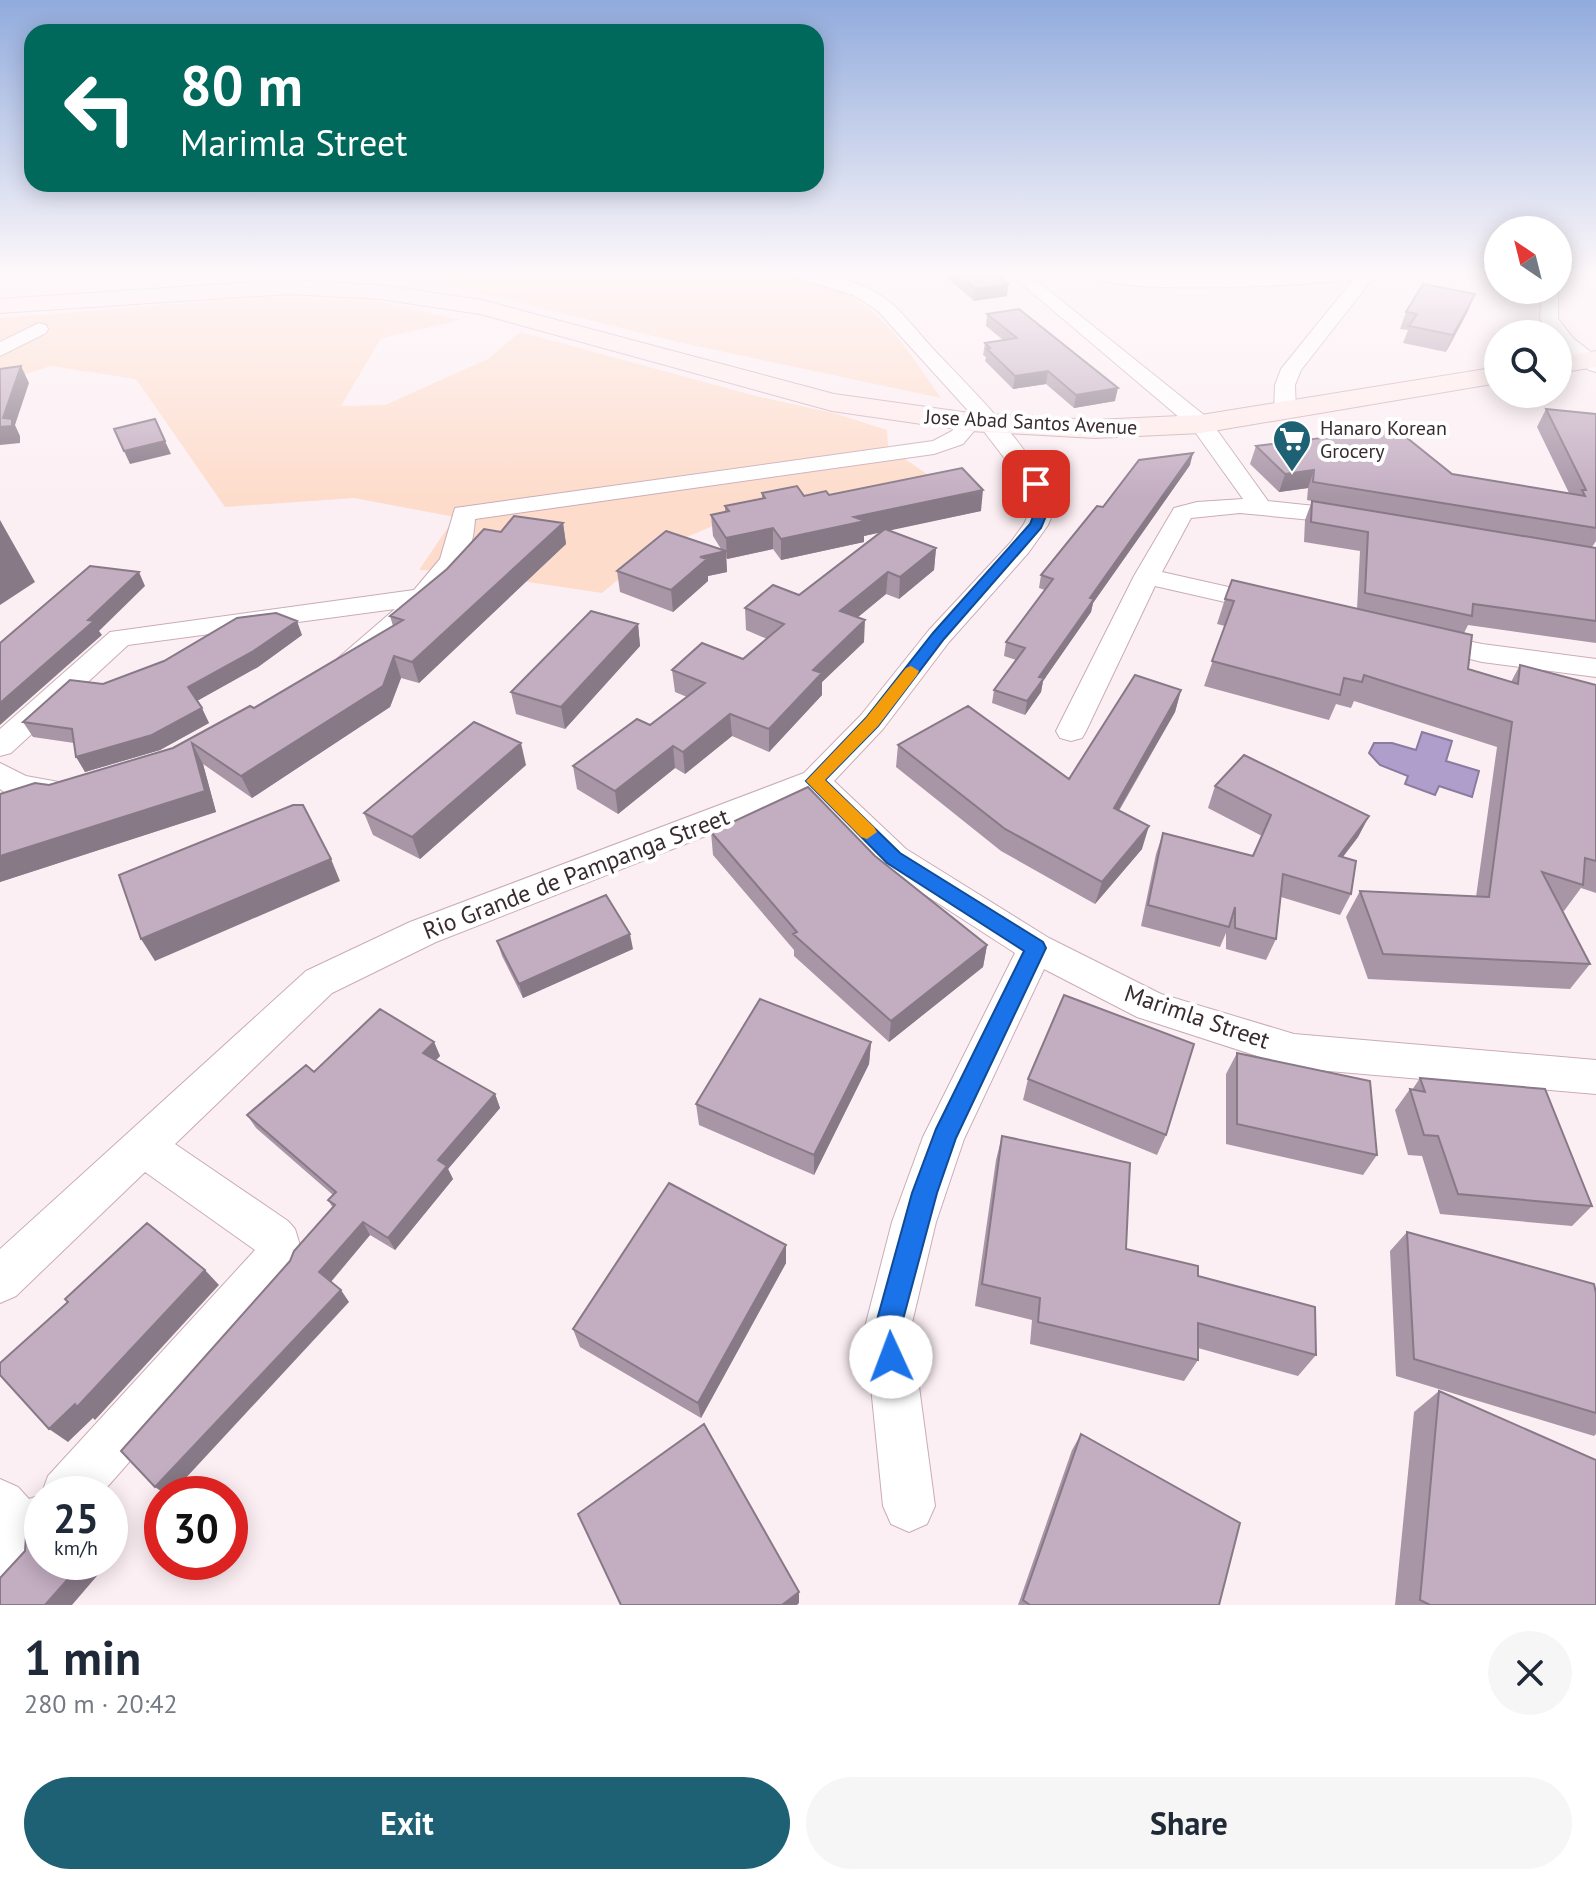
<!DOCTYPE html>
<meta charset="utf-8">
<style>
:root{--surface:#fff;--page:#f6f6f7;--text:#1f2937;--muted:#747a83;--accent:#1e6074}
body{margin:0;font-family:"PT Sans",sans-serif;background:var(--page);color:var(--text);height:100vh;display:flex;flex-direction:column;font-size:30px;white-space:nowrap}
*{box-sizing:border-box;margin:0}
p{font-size:26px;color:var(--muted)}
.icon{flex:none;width:44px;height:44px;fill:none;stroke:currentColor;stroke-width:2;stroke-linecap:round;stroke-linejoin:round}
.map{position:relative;height:1605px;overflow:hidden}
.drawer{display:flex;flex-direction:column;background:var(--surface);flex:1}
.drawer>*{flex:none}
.hud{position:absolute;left:24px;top:24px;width:800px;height:168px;border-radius:24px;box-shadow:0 4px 20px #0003;background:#00695c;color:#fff;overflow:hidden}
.needle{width:52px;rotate:325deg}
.tools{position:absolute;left:1484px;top:216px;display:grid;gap:16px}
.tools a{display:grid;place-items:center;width:88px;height:88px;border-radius:50%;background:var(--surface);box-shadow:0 4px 20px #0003;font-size:40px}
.speed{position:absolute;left:24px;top:1476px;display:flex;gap:16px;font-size:40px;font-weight:700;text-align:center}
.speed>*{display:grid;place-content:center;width:104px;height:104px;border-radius:50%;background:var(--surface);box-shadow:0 4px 20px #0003;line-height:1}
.speed small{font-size:20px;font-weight:400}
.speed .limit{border:12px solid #d22;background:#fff;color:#111}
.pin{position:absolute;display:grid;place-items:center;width:68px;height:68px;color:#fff;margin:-34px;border-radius:16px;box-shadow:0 4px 12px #0006}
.me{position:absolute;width:88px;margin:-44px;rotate:358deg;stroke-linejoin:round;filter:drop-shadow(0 0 6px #0008)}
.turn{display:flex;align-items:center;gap:28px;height:168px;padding:0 24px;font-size:36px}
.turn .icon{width:104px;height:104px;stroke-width:2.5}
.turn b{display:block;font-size:56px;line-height:68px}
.round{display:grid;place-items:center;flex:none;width:84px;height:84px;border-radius:42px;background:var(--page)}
.overview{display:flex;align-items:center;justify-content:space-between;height:136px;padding:0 24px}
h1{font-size:48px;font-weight:700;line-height:60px}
.button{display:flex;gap:16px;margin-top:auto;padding:16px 24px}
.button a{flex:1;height:92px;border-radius:48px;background:var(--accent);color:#fff;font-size:32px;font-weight:700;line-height:92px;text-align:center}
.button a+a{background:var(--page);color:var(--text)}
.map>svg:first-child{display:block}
.green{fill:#fddccb}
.water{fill:#af9dcc;stroke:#8b7b9e;stroke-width:2}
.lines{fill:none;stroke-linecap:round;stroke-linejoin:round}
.minor-casing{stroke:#caacb6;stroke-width:2}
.secondary-casing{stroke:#caacb6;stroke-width:2}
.minor{fill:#fff;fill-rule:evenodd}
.secondary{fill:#ffeceb;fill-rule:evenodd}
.wall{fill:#a895a6}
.shaded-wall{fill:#887987}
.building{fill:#c3adc1;stroke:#887987;stroke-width:2}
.route{fill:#1a73e8;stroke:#114b97;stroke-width:2}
.slow{fill:#f59e0b}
.labels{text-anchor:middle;stroke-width:8;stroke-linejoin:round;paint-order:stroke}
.far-street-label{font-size:20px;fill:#382c31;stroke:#fff}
.far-poi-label{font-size:20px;fill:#382c31;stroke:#fff;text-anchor:start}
.street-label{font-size:24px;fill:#382c31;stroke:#fff}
</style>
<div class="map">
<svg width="1596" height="1605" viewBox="0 0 1596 1605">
<rect width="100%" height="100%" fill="#fceff3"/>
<path class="green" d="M 197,273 L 777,273 C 803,279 832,285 855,299 C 890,320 918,365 941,398 L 678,342 L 448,285 L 309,274 L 194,275 Z
M 266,297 L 374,301 L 461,320 L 381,338 L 341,406 L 385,405 L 488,359 L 520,332 L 756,396 L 837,414 L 887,430 L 888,447 L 941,484 L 751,510 L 651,552 L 602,593 L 460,572 L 419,570 L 455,517 L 354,498 L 225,507 L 136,379 L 51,366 L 0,382 L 0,318 Z"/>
<path class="water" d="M 1422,732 L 1452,741 L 1446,761 L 1479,771 L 1472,797 L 1439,786 L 1435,795 L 1405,784 L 1408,776 L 1380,765 L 1369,753 L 1374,743 L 1392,743 L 1416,750 Z"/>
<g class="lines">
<g class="minor-casing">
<path id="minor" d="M 792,273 C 825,272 864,281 890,302 C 906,316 921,336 936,352 C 979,397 1030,446 1057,504 L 1048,525 L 1029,552 L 949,642 L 883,729 L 834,781 L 906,849 L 1049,938 L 1161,994 L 1294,1034 L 1596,1060 L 1596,1094 L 1294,1068 L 1137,1017 L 1044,969 L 964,1139 L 936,1222 L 911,1327 L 935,1506 L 927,1524 L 909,1532 L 891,1524 L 883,1506 L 865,1327 L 892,1222 L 923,1137 L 1015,953 L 882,867 L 810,795 L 436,942 L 332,993 L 175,1144 L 288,1221 L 295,1229 L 303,1255 L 297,1271 L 101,1494 L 42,1494 L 42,1559 L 19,1584 L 0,1592 L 0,1479 L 18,1487 L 29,1499 L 41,1495 L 48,1476 L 255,1250 L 145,1172 L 16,1296 L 0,1303 L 0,1249 L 306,971 L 410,922 L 804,773 L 861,715 L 929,630 L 1011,542 L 1024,524 L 1033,504 L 1025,485 L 979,425 L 963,444 L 934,454 L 475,519 C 474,534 472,547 464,560 C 448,588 389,653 359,666 C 353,668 348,667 341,665 L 337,659 L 395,609 L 128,645 L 11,753 L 0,756 L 0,729 L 110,632 L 414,590 L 440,559 L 455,508 L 933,441 L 952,431 L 962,417 L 973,416 L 877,310 L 853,295 L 795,277 Z
M 1009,273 L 1027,273 L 1209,419 L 1268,501 L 1353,510 L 1361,512 L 1365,517 L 1361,522 L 1353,524 L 1240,513 L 1191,518 L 1162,572 L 1278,598 L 1282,604 L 1278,610 L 1269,612 L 1155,586 L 1086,731 L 1082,738 L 1071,741 L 1060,738 L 1056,731 L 1134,576 L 1174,508 L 1197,502 L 1243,499 L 1193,429 Z
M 1085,273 L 1231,278 L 1377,273 L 1301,370 L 1295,385 L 1296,412 L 1285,418 L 1274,412 L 1275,385 L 1281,369 L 1353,280 C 1310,284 1111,298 1085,273 Z
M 1558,287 L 1558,319 L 1573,338 L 1596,356 L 1596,372 L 1589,370 L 1559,346 L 1558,334 L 1551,334 L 1540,319 L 1542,290 L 1558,290 Z
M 39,323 L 46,325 L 48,329 L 46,333 L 0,356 L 0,342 Z
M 1427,632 L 1482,644 L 1596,659 L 1596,677 L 1482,662 L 1417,646 L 1413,640 L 1417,634 Z
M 0,763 L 26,776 L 75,785 L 80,793 L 75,801 L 64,804 L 7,794 L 0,789 Z"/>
</g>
<g class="secondary-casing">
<path id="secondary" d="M 288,280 L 380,285 L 482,300 L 834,394 L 970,413 L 1095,420 L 1201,415 L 1498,367 L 1498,383 L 1201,433 L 1095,438 L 970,431 L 832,411 L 480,314 L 380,299 L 288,294 L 0,313 L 0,299 Z
M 1596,351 L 1596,367 L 1558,373 L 1558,357 Z"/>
</g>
<use href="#minor" class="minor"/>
<use href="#secondary" class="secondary"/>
</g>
<path class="wall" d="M 862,273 L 890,273 L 881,278 Z
M 941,273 L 994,273 L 1008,284 L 1007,296 L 974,301 Z
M 1475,294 L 1468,311 L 1446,352 L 1403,343 L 1408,330 L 1400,329 L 1406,312 Z
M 987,314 L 1115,401 L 1074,408 L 1046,384 L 1013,389 L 985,361 L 986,357 L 983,355 L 985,343 L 1003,340 L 986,326 Z
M 1546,409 L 1596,414 L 1596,541 L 1592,547 L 1596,548 L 1596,643 L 1468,625 L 1464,633 L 1468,669 L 1511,682 L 1520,665 L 1596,685 L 1596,893 L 1581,888 L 1564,911 L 1562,910 L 1590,964 L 1570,989 L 1368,979 L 1346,917 L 1360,891 L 1476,897 L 1497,747 L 1354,701 L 1351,708 L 1336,704 L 1329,720 L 1204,686 L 1225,626 L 1217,624 L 1225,599 L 1357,609 L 1360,551 L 1304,542 L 1305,520 L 1312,501 L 1307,500 L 1308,488 L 1279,492 L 1250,464 L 1256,446 L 1452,474 L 1569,493 L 1537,427 Z
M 1190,465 L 1093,603 L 1091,612 L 1043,681 L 1041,692 L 1025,715 L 992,703 L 994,690 L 1016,660 L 1004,656 L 1006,642 L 1045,590 L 1039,588 L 1041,575 Z
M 762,493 L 804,496 L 829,495 L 981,511 L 889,530 L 936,548 L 934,570 L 899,599 L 886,594 L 858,617 L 864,642 L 822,682 L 822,695 L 769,752 L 732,736 L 685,774 L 675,768 L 618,814 L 577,789 L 573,766 L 650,725 L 687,697 L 675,692 L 672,670 L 743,659 L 767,639 L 746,630 L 745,608 L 799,595 L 881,532 L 864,536 L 864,542 L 781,560 L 773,549 L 727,559 L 726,557 L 727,572 L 708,576 L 708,581 L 673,612 L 620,592 L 617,571 L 721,549 L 713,536 L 711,515 L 725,512 L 725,506 L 762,498 Z
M 563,523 L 566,544 L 419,683 L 401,678 L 390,707 L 252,798 L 203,764 L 216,812 L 0,882 L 0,794 L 49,785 L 173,748 L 254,708 L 393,626 L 390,616 L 501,532 Z
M 638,624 L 640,646 L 565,729 L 516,714 L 511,692 Z
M 302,635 L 258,667 L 197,701 L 209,723 L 160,750 L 85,772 L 74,743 L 33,737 L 23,722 L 103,684 Z
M 1181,690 L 1175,712 L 1119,811 L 1142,849 L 1095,904 L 1001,851 L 896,767 L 898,745 L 1069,779 Z
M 526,765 L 420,859 L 373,835 L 364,813 Z
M 1215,786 L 1369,816 L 1358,837 L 1343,857 L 1351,894 L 1340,915 L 1281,897 L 1276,939 L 1266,960 L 1226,949 L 1226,933 L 1220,947 L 1141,926 L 1156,854 L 1163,833 L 1253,856 L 1262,836 L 1208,808 Z
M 711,832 L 987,945 L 983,967 L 889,1042 L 794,956 L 794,950 L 713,855 Z
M 497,941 L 633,949 L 523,998 L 502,956 Z
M 434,1042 L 440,1056 L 436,1060 L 495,1094 L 500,1108 L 448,1169 L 453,1179 L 395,1250 L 370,1235 L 331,1282 L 349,1302 L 290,1261 L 333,1208 L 328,1200 L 333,1195 L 256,1128 L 247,1115 L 314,1072 Z
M 871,1042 L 869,1064 L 814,1175 L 699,1125 L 696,1104 Z
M 1237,1053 L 1377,1155 L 1363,1175 L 1226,1144 L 1226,1074 Z
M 1420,1078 L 1592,1206 L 1572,1226 L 1440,1214 L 1422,1156 L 1408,1155 L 1395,1110 L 1410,1089 L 1412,1090 Z
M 1028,1079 L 1166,1135 L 1157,1155 L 1023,1100 Z
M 1002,1136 L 1126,1249 L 1316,1355 L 1298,1376 L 1198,1348 L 1198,1360 L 1184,1381 L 1030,1344 L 1032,1320 L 975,1306 L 996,1160 Z
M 1407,1232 L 1596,1293 L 1596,1434 L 1594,1436 L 1396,1376 L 1390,1251 Z
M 786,1245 L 786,1263 L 701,1418 L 580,1347 L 573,1329 Z
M 1439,1391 L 1596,1605 L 1395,1605 L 1414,1412 Z
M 1081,1434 L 1219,1605 L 1018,1605 L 1072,1450 Z"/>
<path class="shaded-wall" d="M 881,273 L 890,273 L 881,278 Z
M 1008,284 L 1007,296 L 974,301 L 975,289 Z
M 1475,294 L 1468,311 L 1446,352 L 1453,335 Z
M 21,366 L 29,383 L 15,425 L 20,436 L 20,443 L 0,445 L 0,427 Z
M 1048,371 L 1046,384 L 1013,389 L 1015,376 Z
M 1118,388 L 1115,401 L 1074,408 L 1076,395 Z
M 165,441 L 171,454 L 130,464 L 124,451 Z
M 1193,453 L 1190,465 L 1093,603 L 1091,612 L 1043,681 L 1041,692 L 1025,715 L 1027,701 L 1039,677 L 1090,598 Z
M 1314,470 L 1308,488 L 1279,492 L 1285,474 Z
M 983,490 L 981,511 L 864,536 L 864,542 L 781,560 L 781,539 L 854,517 Z
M 0,520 L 35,582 L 0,605 Z
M 563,523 L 566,544 L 419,683 L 412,662 Z
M 773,528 L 773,549 L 727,559 L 726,538 Z
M 936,548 L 934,570 L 899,599 L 900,577 Z
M 726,551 L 727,572 L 708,576 L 708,581 L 673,612 L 671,590 L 700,557 Z
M 139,572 L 145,586 L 99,631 L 102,635 L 0,725 L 0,703 Z
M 888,572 L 886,594 L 840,632 L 840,611 Z
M 865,620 L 864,642 L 822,682 L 822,695 L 769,752 L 769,729 L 813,670 Z
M 297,621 L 302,635 L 258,667 L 195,702 L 188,687 Z
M 638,624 L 640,646 L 565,729 L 561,707 Z
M 394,656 L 401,678 L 390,707 L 252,798 L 241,776 Z
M 1181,690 L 1175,712 L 1107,830 L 1114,808 Z
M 202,708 L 209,723 L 160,750 L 85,772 L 76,757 Z
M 730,714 L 732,736 L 685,774 L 683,752 Z
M 192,743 L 203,764 L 216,812 L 0,882 L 0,856 Z
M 521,743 L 526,765 L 420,859 L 412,837 Z
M 673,746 L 675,768 L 618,814 L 615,791 Z
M 1369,816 L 1358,837 L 1328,876 L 1339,856 Z
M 1149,826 L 1142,849 L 1095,904 L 1102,882 Z
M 331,859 L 340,881 L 155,961 L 141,939 Z
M 630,934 L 633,949 L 523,998 L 519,984 Z
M 987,945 L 983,967 L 889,1042 L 891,1021 Z
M 434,1042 L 440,1056 L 429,1067 L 423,1053 Z
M 871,1042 L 869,1064 L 814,1175 L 814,1155 Z
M 495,1094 L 500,1108 L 448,1169 L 453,1179 L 395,1250 L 388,1238 L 438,1160 Z
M 363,1222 L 370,1235 L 328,1285 L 319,1272 Z
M 786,1245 L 786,1263 L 701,1418 L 698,1403 Z
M 205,1270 L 219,1285 L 95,1420 L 93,1418 L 68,1442 L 49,1429 Z
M 341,1290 L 349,1302 L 171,1494 L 165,1494 L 155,1487 Z
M 83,1562 L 93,1562 L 102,1570 L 72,1605 L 45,1605 Z
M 799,1592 L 799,1603 L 797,1605 L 782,1605 Z"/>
<path class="building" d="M 956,273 L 994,273 L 1008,284 L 975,289 Z
M 1423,284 L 1475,294 L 1453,335 L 1409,326 L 1417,314 L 1406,312 Z
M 1019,309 L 1118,388 L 1076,395 L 1048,371 L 1015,376 L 987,349 L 990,348 L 985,343 L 1017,338 L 987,314 Z
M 21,366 L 3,418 L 12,419 L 12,426 L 0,427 L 0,369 Z
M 1546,409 L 1596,414 L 1596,528 L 1313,482 L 1314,470 L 1285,474 L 1256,446 L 1396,429 L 1452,474 L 1585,496 L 1582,490 L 1586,490 Z
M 155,419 L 165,441 L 124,451 L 114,429 Z
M 1193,453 L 1090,598 L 1094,599 L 1039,677 L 1044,678 L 1027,701 L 994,690 L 1025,648 L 1006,642 L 1053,579 L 1041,575 L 1097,506 L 1103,507 L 1139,460 Z
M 962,468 L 983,490 L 854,517 L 865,521 L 781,539 L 773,528 L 726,538 L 711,515 L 729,511 L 725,506 L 765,498 L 762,493 L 797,486 L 804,496 L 826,491 L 829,495 Z
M 1312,501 L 1596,548 L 1596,621 L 1473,604 L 1472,616 L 1365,593 L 1368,532 L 1311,522 Z
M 514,516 L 563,523 L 412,662 L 394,656 L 383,686 L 241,776 L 192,743 L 205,791 L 0,856 L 0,794 L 35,783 L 49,785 L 173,748 L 250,706 L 254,708 L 403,620 L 390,616 L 447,569 L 484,529 L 501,532 Z
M 885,529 L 936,548 L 900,577 L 888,572 L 840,611 L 865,620 L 813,670 L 822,673 L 769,729 L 730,714 L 683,752 L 673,746 L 615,791 L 573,766 L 637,719 L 650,725 L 705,683 L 672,670 L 702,643 L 743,659 L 784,624 L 745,608 L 773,585 L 799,595 Z
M 666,531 L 726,551 L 700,557 L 707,559 L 671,590 L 617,571 Z
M 90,566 L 139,572 L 88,620 L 94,621 L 0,703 L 0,643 Z
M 1232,580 L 1472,635 L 1468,669 L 1518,684 L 1520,665 L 1596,685 L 1596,861 L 1585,858 L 1583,885 L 1542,872 L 1590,964 L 1383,954 L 1360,891 L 1489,897 L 1512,722 L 1364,675 L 1362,682 L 1344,678 L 1340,695 L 1212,661 L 1234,601 L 1225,599 Z
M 591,611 L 638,624 L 561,707 L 511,692 Z
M 276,613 L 297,621 L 252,652 L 188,687 L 202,708 L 152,735 L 76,757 L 72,729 L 23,722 L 70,680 L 103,684 L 164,661 L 237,618 Z
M 1135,675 L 1181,690 L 1114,808 L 1149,826 L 1102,882 L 1005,829 L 898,745 L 968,706 L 1069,779 Z
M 474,722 L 521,743 L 412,837 L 364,813 Z
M 1244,755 L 1369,816 L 1339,856 L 1356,861 L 1351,894 L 1283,874 L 1276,939 L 1235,928 L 1235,907 L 1229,927 L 1148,905 L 1163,833 L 1253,856 L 1271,815 L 1215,786 Z
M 808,787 L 875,856 L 987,945 L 891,1021 L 793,934 L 797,932 L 711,832 Z
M 293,805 L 303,805 L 331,859 L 141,939 L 119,875 Z
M 606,895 L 630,934 L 519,984 L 497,941 Z
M 1064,995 L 1194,1044 L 1166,1135 L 1028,1079 Z
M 760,999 L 871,1042 L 814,1155 L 696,1104 Z
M 380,1009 L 434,1042 L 423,1053 L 495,1094 L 438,1160 L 447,1166 L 388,1238 L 363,1222 L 319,1272 L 341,1290 L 155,1487 L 121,1451 L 290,1261 L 294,1251 L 335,1205 L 328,1200 L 336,1192 L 247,1115 L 306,1065 L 314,1072 Z
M 1237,1053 L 1370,1081 L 1377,1155 L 1237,1124 Z
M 1420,1078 L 1545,1089 L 1592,1206 L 1458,1194 L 1438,1136 L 1424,1135 L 1410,1089 L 1425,1092 Z
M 1002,1136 L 1130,1163 L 1126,1249 L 1198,1266 L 1198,1276 L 1315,1307 L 1316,1355 L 1198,1323 L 1198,1360 L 1038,1322 L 1040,1298 L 982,1284 Z
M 669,1183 L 786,1245 L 698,1403 L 573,1329 Z
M 147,1223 L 205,1270 L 77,1407 L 75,1404 L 49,1429 L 0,1375 L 0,1363 L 68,1302 L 65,1299 Z
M 1407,1232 L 1594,1284 L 1596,1293 L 1596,1413 L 1414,1359 Z
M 1439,1391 L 1596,1460 L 1596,1605 L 1430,1605 L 1420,1600 Z
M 704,1424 L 799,1592 L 782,1605 L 621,1605 L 578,1514 Z
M 1081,1434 L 1240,1523 L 1219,1605 L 1030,1605 L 1023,1600 Z
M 33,1514 L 42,1522 L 42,1562 L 83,1562 L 45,1605 L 0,1605 L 0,1578 L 25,1551 L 27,1521 Z"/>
<linearGradient id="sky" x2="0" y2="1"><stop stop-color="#91abdd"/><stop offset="0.55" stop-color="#fef8fa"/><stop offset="1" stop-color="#fef8fa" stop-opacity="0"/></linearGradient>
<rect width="1596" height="498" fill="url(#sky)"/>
<path class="route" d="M 1036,480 L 1042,484 L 1051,504 L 1041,528 L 944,639 L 878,726 L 825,780 L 900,853 L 1043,942 L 1046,948 L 956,1138 L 937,1193 L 901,1327 L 905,1357 L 901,1366 L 891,1370 L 882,1366 L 875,1327 L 912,1193 L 936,1129 L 1024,951 L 887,863 L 806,781 L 866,718 L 933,633 L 1030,524 L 1038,504 L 1029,484 Z"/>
<path class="slow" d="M 911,666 L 919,671 L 917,675 L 878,726 L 825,780 L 874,827 L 877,832 L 867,839 L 861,837 L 806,781 L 866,718 L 906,668 Z"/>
<defs>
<g id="supermarket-pin" transform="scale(2)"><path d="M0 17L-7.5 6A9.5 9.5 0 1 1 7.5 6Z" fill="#1e6074" stroke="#fff"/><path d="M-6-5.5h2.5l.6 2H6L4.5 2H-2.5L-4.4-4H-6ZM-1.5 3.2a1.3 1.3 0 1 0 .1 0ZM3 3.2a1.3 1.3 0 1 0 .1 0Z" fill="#fff"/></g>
</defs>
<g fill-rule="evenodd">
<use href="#supermarket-pin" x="1292" y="439"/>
</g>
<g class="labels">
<g class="far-street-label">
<text transform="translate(1031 422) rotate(3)" y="7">Jose Abad Santos Avenue</text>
</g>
<g class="far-poi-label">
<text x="1320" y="435">Hanaro Korean<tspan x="1320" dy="23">Grocery</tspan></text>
</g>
<g class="street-label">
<text transform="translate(576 874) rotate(-21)" y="8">Rio Grande de Pampanga Street</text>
<text transform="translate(1197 1017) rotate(19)" y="8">Marimla Street</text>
</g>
</g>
</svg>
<div class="tools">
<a><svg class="needle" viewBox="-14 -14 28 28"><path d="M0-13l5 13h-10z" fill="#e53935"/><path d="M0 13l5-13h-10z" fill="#747a83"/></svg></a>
<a><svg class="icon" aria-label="search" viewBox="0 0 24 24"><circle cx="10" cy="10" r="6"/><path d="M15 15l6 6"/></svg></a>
</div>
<div class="speed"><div>25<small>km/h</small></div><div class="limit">30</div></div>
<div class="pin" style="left:1036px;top:484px;background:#d93025"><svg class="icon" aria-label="arrive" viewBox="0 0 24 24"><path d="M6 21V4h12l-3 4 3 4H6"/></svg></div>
<svg class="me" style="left:891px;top:1357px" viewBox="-20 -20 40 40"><circle r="19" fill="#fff"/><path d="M0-13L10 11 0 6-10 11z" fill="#1a73e8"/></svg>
<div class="hud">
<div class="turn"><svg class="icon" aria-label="left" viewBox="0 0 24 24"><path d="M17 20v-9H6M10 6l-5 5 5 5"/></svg><div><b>80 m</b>Marimla Street</div></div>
</div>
</div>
<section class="drawer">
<div class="overview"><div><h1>1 min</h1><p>280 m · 20:42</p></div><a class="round"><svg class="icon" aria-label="close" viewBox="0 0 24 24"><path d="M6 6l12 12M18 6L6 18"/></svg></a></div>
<div class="button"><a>Exit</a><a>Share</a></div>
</section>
